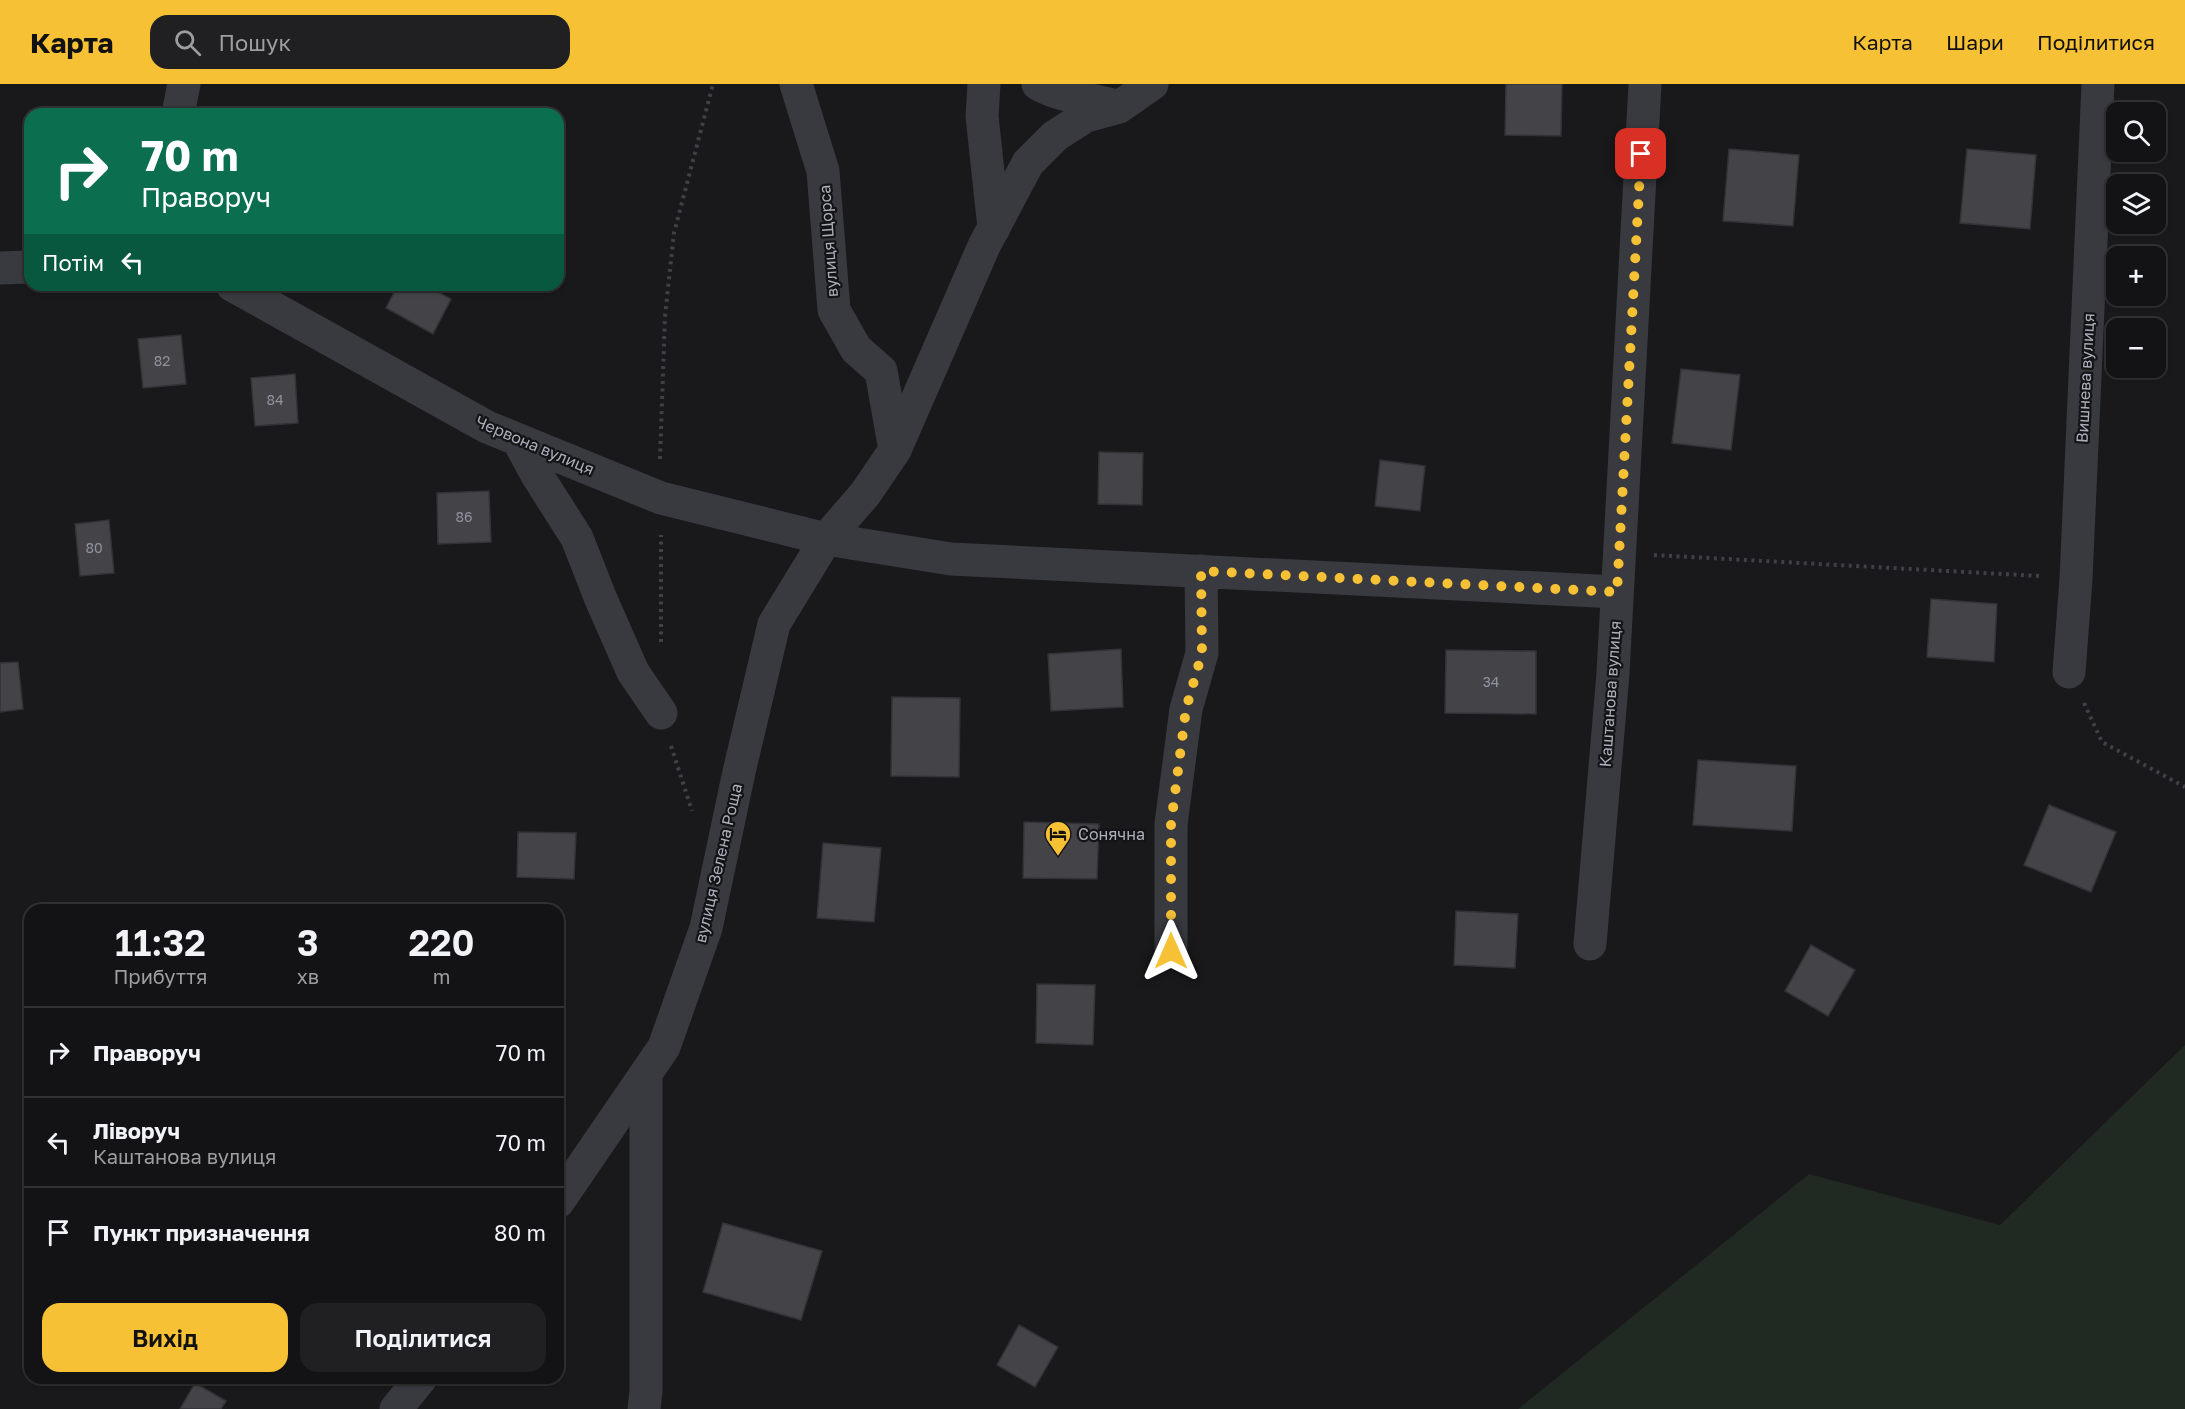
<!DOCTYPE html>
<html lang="uk">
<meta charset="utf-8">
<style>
:root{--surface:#131214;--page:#202022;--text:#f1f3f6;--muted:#9d9ea0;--line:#323234;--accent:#f6c135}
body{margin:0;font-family:"Golos Text",sans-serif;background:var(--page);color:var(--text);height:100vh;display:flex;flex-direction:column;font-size:22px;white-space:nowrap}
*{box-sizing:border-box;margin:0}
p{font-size:20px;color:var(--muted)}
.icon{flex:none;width:33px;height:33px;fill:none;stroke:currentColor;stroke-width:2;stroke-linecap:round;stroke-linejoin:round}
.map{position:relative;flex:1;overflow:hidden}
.details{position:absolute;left:24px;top:820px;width:540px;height:480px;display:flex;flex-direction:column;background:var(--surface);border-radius:18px;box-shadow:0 2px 4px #0004,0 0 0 2px var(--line)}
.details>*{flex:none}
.hud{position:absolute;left:24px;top:24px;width:540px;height:183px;border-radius:18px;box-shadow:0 2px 4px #0004,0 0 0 2px var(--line);background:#0b6e4f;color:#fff;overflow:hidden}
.tools{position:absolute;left:2106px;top:18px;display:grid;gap:12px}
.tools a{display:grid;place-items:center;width:60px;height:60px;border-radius:12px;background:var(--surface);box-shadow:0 2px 4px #0004,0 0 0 2px var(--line);font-size:30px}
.pin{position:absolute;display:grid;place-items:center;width:51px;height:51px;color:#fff;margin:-26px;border-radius:12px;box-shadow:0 3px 9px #0006}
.me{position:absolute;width:66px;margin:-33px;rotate:0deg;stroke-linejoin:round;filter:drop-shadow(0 0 4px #0008)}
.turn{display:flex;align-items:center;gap:21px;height:126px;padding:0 18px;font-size:27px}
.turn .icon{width:78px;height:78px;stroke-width:2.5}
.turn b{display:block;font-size:42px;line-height:51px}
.then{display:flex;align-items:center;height:57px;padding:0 18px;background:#0003;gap:12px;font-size:22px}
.eta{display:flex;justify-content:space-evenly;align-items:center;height:102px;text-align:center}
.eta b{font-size:36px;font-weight:600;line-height:42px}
.button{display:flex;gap:12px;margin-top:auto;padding:12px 18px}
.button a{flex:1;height:69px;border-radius:18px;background:var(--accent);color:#111;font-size:24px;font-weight:600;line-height:69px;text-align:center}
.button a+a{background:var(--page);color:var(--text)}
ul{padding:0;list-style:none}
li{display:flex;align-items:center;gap:18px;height:90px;padding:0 18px;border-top:2px solid var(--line)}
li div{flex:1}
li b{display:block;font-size:22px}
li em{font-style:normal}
header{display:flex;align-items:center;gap:36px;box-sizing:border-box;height:84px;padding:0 30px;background:var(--accent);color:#111}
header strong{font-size:28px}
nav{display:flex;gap:33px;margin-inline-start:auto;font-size:21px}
.search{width:420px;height:54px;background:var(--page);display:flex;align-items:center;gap:15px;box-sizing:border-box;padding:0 21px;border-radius:18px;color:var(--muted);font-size:22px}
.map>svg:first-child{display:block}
.green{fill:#202922}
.building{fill:#434348;stroke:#333237;stroke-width:1.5}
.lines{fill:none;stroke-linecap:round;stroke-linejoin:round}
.path{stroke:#3f4147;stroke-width:4;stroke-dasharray:3 4.5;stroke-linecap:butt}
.minor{stroke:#393a40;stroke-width:33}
.route{stroke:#f6c135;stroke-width:10;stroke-dasharray:0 18}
.labels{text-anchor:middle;stroke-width:4.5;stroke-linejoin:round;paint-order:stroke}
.number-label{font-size:14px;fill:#90939e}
.street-label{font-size:16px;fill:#aaaebb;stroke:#141316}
.poi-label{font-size:16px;fill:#aaaebb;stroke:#141316;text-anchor:start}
</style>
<header>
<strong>Карта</strong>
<div class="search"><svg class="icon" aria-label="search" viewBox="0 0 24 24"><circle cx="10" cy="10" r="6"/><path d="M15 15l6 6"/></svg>Пошук</div>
<nav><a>Карта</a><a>Шари</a><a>Поділитися</a></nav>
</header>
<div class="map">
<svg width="2185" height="1325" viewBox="0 0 2185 1325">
<rect width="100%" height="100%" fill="#19181b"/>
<path class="green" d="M 2185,961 L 2185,1325 L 1518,1325 L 1809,1090 L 2000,1141 Z"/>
<path class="building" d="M 1506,0 L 1562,0 L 1561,52 L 1505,51 Z
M 1729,65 L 1799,71 L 1793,142 L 1723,137 Z
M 1967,65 L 2036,71 L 2030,145 L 1960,139 Z
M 398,201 L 425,201 L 451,215 L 433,250 L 386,224 Z
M 181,251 L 186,300 L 143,304 L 138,255 Z
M 1681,285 L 1740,291 L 1731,366 L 1672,359 Z
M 295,290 L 298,339 L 255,342 L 251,294 Z
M 1099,368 L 1143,369 L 1142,421 L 1098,420 Z
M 1380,376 L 1425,382 L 1420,427 L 1375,422 Z
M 489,407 L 491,458 L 438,460 L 437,409 Z
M 109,436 L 114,489 L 80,492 L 75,440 Z
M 1931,515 L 1997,520 L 1994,578 L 1927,573 Z
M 1121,565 L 1123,623 L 1051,627 L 1048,570 Z
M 1446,566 L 1536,567 L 1536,630 L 1445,629 Z
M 18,578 L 23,625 L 0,628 L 0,579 Z
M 892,613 L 960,614 L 959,693 L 891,692 Z
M 1698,676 L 1796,682 L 1792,747 L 1693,741 Z
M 2049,721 L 2116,748 L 2091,808 L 2024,781 Z
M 1024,738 L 1099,740 L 1097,795 L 1023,794 Z
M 518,748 L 576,749 L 574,795 L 517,793 Z
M 823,759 L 881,764 L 874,838 L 817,834 Z
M 1456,827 L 1518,830 L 1515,884 L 1454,881 Z
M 1811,861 L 1855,886 L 1828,932 L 1785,907 Z
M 1037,900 L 1095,901 L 1093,961 L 1036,959 Z
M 723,1139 L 822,1167 L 801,1236 L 703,1208 Z
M 1019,1241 L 1058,1263 L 1035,1303 L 997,1281 Z
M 195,1299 L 226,1317 L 221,1325 L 180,1325 Z"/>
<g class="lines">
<path class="path" d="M 660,375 L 665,232 L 674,149 L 713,0
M 1654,471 L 2039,492
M 661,558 L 661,451
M 2084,619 L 2102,658 L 2185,703
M 671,662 L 692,727"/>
<path class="minor" d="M 984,0 L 982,32 L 994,144
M 1038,0 C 1062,14 1092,14 1119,23
M 178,30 L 184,0
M 0,184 L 30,183
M 232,201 L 487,343 L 661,414 L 826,455 L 951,475 L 1617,508
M 518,356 L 537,391 L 577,454 L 600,513 L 633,588 L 661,629
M 895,366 L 984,162 L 1028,79 L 1055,52 L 1086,32 L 1119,23 L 1152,0
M 2069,588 L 2076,495 L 2098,0
M 1590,860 L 1613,589 L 1645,0
M 1171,867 L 1171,740 L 1186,625 L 1202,569 L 1201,487
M 558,1118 L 664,963 L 706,844 L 739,688 L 774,540 L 826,455 L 865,410 L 895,366 L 881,287 L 856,265 L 834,226 L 823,87 L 796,0
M 396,1325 L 421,1294
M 644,1325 L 646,1307 L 646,990"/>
</g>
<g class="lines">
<path class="route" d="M 1171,867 L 1171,740 L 1186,625 L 1202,569 L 1201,487 L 1617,508 L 1641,70"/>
</g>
<defs>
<g id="hotel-pin" transform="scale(1.35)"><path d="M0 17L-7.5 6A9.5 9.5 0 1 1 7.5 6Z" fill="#f6c135" stroke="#141316"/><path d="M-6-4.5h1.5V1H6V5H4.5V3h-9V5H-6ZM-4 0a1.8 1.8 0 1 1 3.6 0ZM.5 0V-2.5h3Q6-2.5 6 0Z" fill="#111"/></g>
</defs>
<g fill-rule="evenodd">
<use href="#hotel-pin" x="1058" y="750"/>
</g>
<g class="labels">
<g class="number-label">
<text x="162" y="282">82</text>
<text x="275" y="321">84</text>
<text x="464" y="438">86</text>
<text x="94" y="469">80</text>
<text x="1491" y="603">34</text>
</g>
<g class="street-label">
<text transform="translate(828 157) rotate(-94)" y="6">вулиця Щорса</text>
<text transform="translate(2085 294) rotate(-87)" y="6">Вишнева вулиця</text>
<text transform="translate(535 361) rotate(23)" y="6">Червона вулиця</text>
<text transform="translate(1610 610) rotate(-86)" y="6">Каштанова вулиця</text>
<text transform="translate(718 779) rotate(-77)" y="6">вулиця Зелена Роща</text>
</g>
<g class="poi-label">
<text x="1078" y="756">Сонячна</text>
</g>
</g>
</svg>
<div class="tools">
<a><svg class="icon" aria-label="search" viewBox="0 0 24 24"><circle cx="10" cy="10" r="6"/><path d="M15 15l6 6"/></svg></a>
<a><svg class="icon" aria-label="layers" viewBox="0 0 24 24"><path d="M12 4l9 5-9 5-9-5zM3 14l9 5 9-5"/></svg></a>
<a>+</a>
<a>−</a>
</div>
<div class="pin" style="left:1641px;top:70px;background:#d93025"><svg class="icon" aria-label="arrive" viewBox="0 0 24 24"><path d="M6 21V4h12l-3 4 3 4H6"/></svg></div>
<svg class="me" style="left:1171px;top:867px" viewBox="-20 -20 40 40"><path d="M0-17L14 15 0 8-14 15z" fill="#f6c135" stroke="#fff" stroke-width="4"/></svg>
<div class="hud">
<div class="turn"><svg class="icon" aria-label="right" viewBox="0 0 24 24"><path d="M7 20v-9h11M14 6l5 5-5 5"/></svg><div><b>70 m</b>Праворуч</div></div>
<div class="then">Потім<svg class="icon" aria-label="left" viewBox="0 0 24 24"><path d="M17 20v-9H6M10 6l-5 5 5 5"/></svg></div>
</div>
<section class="details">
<div class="eta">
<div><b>11:32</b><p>Прибуття</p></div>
<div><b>3</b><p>хв</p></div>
<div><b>220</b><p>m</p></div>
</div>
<ul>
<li><svg class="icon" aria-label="right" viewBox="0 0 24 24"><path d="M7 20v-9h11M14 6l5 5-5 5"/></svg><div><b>Праворуч</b></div><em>70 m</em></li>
<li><svg class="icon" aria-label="left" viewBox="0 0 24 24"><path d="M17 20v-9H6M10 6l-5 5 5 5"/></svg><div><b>Ліворуч</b><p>Каштанова вулиця</p></div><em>70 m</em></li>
<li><svg class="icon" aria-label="arrive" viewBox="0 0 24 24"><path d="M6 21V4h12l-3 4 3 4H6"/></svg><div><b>Пункт призначення</b></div><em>80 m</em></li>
</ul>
<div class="button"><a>Вихід</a><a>Поділитися</a></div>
</section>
</div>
